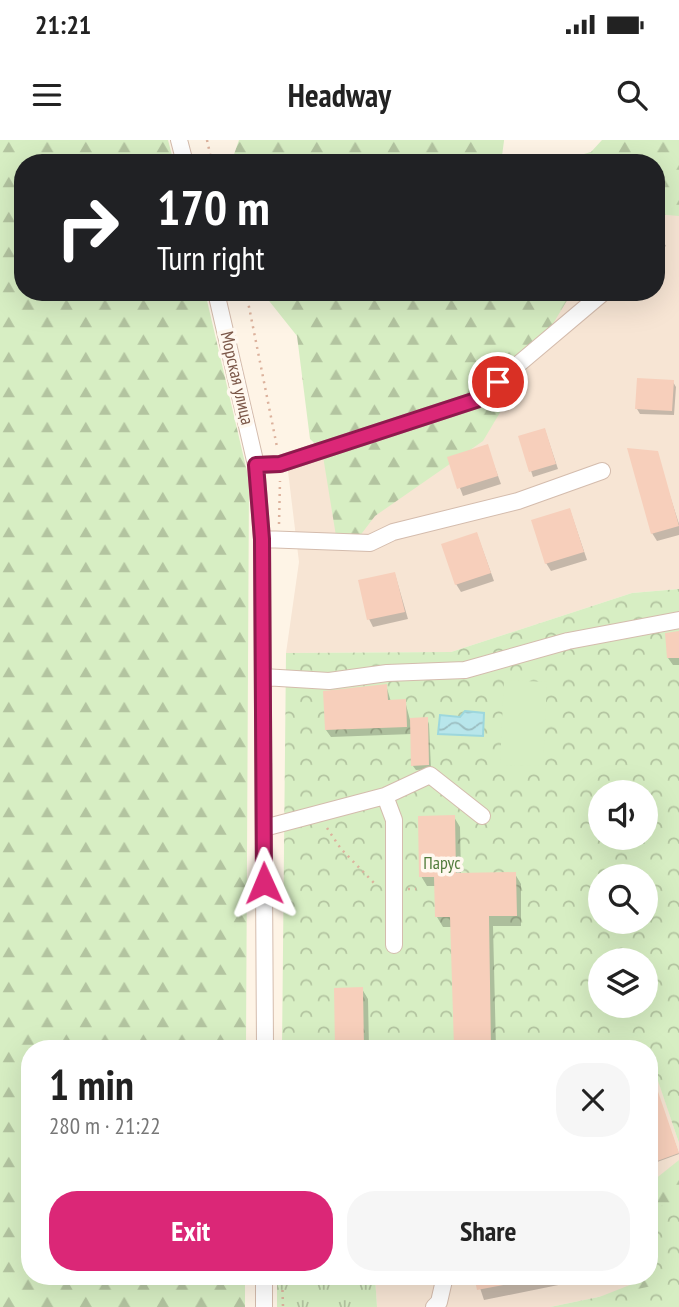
<!DOCTYPE html>
<meta charset="utf-8">
<style>
:root{--surface:#fff;--page:#f6f6f6;--text:#222;--muted:#767676;--accent:#db2777}
body{margin:0;font-family:"PT Sans Narrow",sans-serif;background:var(--page);color:var(--text);height:100vh;display:flex;flex-direction:column;font-size:26px;white-space:nowrap}
*{box-sizing:border-box;margin:0}
p{font-size:23px;color:var(--muted)}
.icon{flex:none;width:38px;height:38px;fill:none;stroke:currentColor;stroke-width:2;stroke-linecap:round;stroke-linejoin:round}
.map{position:relative;flex:1;overflow:hidden}
.drawer{position:absolute;left:21px;top:900px;width:637px;height:245px;display:flex;flex-direction:column;background:var(--surface);border-radius:28px;box-shadow:0 7px 28px #0002}
.drawer>*{flex:none}
.top-card{position:absolute;left:14px;top:14px;width:651px;height:147px;border-radius:28px;box-shadow:0 7px 28px #0002;background:#202124;color:#fff;overflow:hidden}
.tools{position:absolute;left:588px;top:640px;display:grid;gap:14px}
.tools a{display:grid;place-items:center;width:70px;height:70px;border-radius:50%;background:var(--surface);box-shadow:0 7px 28px #0002;font-size:35px}
.pin{position:absolute;display:grid;place-items:center;width:60px;height:60px;color:#fff;margin:-30px;border:4px solid #fff;border-radius:50%;box-shadow:0 2px 7px #0007}
.me{position:absolute;width:77px;margin:-38px;rotate:359deg;stroke-linejoin:round;filter:drop-shadow(0 0 5px #0008)}
.turn{display:flex;align-items:center;gap:24px;height:147px;padding:0 28px;font-size:32px}
.turn .icon{width:91px;height:91px;stroke-width:2.5}
.turn b{display:block;font-size:49px;line-height:60px}
.round{display:grid;place-items:center;flex:none;width:74px;height:74px;border-radius:28px;background:var(--page)}
.headline{display:flex;align-items:center;justify-content:space-between;height:119px;padding:0 28px}
h1{font-size:42px;font-weight:800;line-height:52px}
.cta{display:flex;gap:14px;margin-top:auto;padding:14px 28px}
.cta a{flex:1;height:80px;border-radius:28px;background:var(--accent);color:#fff;font-size:28px;font-weight:800;line-height:80px;text-align:center}
.cta a+a{background:var(--page);color:var(--text)}
.status{display:flex;justify-content:space-between;align-items:center;height:49px;padding:0 35px;background:var(--surface);direction:ltr}
.status svg{height:19px;fill:currentColor}
header{display:flex;justify-content:space-between;align-items:center;height:91px;padding:0 28px;background:var(--surface);font-size:32px;font-weight:800}
.map>svg:first-child{display:block}
.residential{fill:#f7e5d4}
.grass{fill:url(#grass-tufts)}
.forest{fill:url(#forest-firs)}
.park{fill:url(#park-crowns);fill-rule:evenodd}
.pitch{fill:#d7eec3}
.water{fill:url(#water-waves);stroke:#9dd7dd;stroke-width:2}
.shadow{fill:#0003}
.building{fill:#f7cfbb}
.lines{fill:none;stroke-linecap:round;stroke-linejoin:round}
.minor-casing{stroke:#d4bcad;stroke-width:18}
.path{stroke:#dcb29d;stroke-width:2.5;stroke-dasharray:2 5;stroke-linecap:butt}
.minor{stroke:#fff;stroke-width:16}
.route-casing{stroke:#8e194d;stroke-width:18}
.route{stroke:#db2777;stroke-width:12}
.labels{text-anchor:middle;stroke-width:7;stroke-linejoin:round;paint-order:stroke}
.street-label{font-size:18px;fill:#7b5748;stroke:#fff8ef}
.park-label{font-size:18px;fill:#527c3c;stroke:#fff8ef}
</style>
<div class="status"><b>21:21</b><svg viewBox="0 0 49 12"><path d="M0 12V9h3v3zM5 12V6h3v6zM10 12V3h3v9zM15 12V0h3v12zM26 1h20v11H26zM47 4h2v5h-2z"/></svg></div>
<header><svg class="icon" aria-label="menu" viewBox="0 0 24 24"><path d="M4 6h16M4 12h16M4 18h16"/></svg>Headway<svg class="icon" aria-label="search" viewBox="0 0 24 24"><circle cx="10" cy="10" r="6"/><path d="M15 15l6 6"/></svg></header>
<div class="map">
<svg width="679" height="1167" viewBox="0 0 679 1167">
<defs>
<pattern id="grass-tufts" width="24" height="20" patternUnits="userSpaceOnUse" patternTransform="scale(1.75)"><rect width="24" height="20" fill="#d7eec3"/><path d="M3 7l-1-3M5 7V3M7 7l1-3M15 17l-1-3M17 17v-4M19 17l1-3" fill="none" stroke="#b3c4a0"/></pattern>
<pattern id="forest-firs" width="22" height="20" patternUnits="userSpaceOnUse" patternTransform="scale(1.75)"><rect width="22" height="20" fill="#d7eec3"/><path d="M5 1l3.5 6h-7zM16 11l3.5 6h-7z" fill="#b3c4a0"/></pattern>
<pattern id="park-crowns" width="20" height="18" patternUnits="userSpaceOnUse" patternTransform="scale(1.75)"><rect width="20" height="18" fill="#d7eec3"/><path d="M2 6a3 3 0 1 1 6 0M12 15a3 3 0 1 1 6 0" fill="none" stroke="#b3c4a0"/></pattern>
<pattern id="water-waves" width="16" height="10" patternUnits="userSpaceOnUse" patternTransform="scale(1.75)"><rect width="16" height="10" fill="#b8e6eb"/><path d="M0 5q4-4 8 0t8 0" fill="none" stroke="#9bbdc0"/></pattern>
</defs>
<rect width="100%" height="100%" fill="#fef4e6"/>
<path class="residential" d="M 679,8 L 679,449 L 632,453 L 451,512 L 286,513 L 299,422 L 287,323 L 463,287 L 494,152 L 656,152 L 656,23 Z
M 657,937 L 679,1003 L 679,1060 L 649,1070 L 649,940 Z
M 375,1136 L 649,1136 L 652,1146 L 550,1167 L 377,1167 Z"/>
<path class="grass" d="M 277,1136 L 375,1136 L 377,1167 L 277,1167 Z"/>
<path class="forest" d="M 0,0 L 168,0 L 174,23 L 23,23 L 23,152 L 205,152 L 249,340 L 246,908 L 30,908 L 30,1136 L 245,1136 L 245,1167 L 0,1167 Z
M 239,0 L 504,0 L 504,1 L 501,23 L 231,23 Z
M 602,0 L 679,0 L 679,76 L 656,74 L 656,23 L 552,23 L 591,12 Z
M 262,152 L 572,152 L 483,301 L 375,376 L 359,397 L 336,396 L 322,310 L 310,299 L 297,196 Z
M 679,1020 L 679,1167 L 574,1167 L 640,1141 L 639,1136 L 649,1136 L 649,1044 Z"/>
<path class="park" d="M 679,449 L 679,1003 L 657,938 L 649,940 L 649,908 L 282,908 L 286,513 L 451,512 L 632,453 ZM 600,653 L 646,653 L 646,698 L 600,698 ZM 600,737 L 646,737 L 646,782 L 600,782 ZM 600,821 L 646,821 L 646,866 L 600,866 Z
M 679,1060 L 679,1167 L 550,1167 L 652,1146 L 649,1070 Z"/>
<path class="pitch" d="M 504,540 L 547,542 L 543,626 L 500,625 Z"/>
<path class="water" d="M 465,571 L 484,573 L 483,596 L 438,594 L 440,575 L 460,577 Z"/>
<path class="shadow" d="M 656,90 L 666,106 L 656,113 Z
M 656,134 L 662,143 L 656,146 Z
M 631,152 L 647,152 L 636,160 Z
M 673,242 L 676,247 L 674,275 L 640,274 L 637,269 Z
M 545,290 L 558,329 L 533,337 L 520,297 Z
M 487,306 L 501,344 L 463,356 L 449,319 Z
M 656,312 L 679,384 L 679,395 L 657,401 L 652,393 Z
M 570,370 L 587,420 L 551,431 L 546,423 Z
M 477,394 L 494,441 L 461,452 L 456,444 Z
M 395,434 L 408,479 L 373,487 L 369,479 Z
M 679,492 L 679,525 L 673,525 L 668,518 Z
M 386,545 L 391,562 L 405,561 L 410,580 L 427,579 L 429,584 L 431,629 L 416,630 L 413,626 L 412,594 L 331,597 L 326,590 Z
M 454,677 L 460,687 L 461,735 L 515,734 L 521,744 L 521,786 L 493,786 L 496,908 L 456,908 L 452,787 L 443,787 L 437,777 L 436,746 L 427,746 L 421,736 Z
M 335,849 L 362,849 L 368,859 L 369,908 L 337,908 Z
M 651,935 L 679,1014 L 649,1025 L 649,936 Z
M 476,1136 L 587,1136 L 588,1139 L 484,1160 Z"/>
<path class="building" d="M 637,238 L 674,240 L 672,271 L 635,269 Z
M 545,288 L 556,324 L 529,332 L 518,296 Z
M 488,304 L 498,336 L 457,349 L 447,317 Z
M 627,308 L 658,311 L 679,386 L 651,394 Z
M 570,368 L 584,412 L 545,424 L 531,380 Z
M 477,392 L 491,433 L 455,445 L 441,404 Z
M 395,432 L 405,472 L 367,480 L 358,440 Z
M 679,491 L 679,518 L 667,518 L 665,493 Z
M 387,544 L 388,560 L 406,559 L 407,587 L 325,590 L 323,551 Z
M 428,577 L 429,625 L 411,626 L 410,578 Z
M 455,675 L 456,733 L 516,732 L 517,776 L 489,776 L 491,908 L 454,908 L 450,777 L 435,777 L 434,737 L 419,737 L 418,676 Z
M 363,847 L 364,908 L 335,908 L 334,848 Z
M 651,931 L 679,1013 L 649,1024 L 649,932 Z
M 474,1136 L 518,1136 L 519,1142 L 477,1150 Z"/>
<g class="lines">
<g class="minor-casing">
<path id="minor" d="M 179,0 L 185,23
M 216,152 L 256,325 L 262,399 L 265,908
M 256,325 L 280,324 L 476,260 L 604,152
M 262,399 L 370,403 L 393,392 L 518,361 L 602,331
M 263,537 L 329,541 L 387,533 L 465,530 L 568,501 L 679,480
M 385,656 L 394,680 L 394,805
M 264,688 L 385,656 L 430,635 L 482,676
M 264,1167 L 264,1136
M 434,1167 L 439,1162 L 445,1136"/>
</g>
<path class="path" d="M 207,0 L 212,23
M 246,152 L 277,307
M 279,384 L 280,341
M 327,688 L 341,709 L 377,746
M 408,749 L 416,749
M 282,1136 L 283,1167"/>
<use href="#minor" class="minor"/>
</g>
<g class="lines">
<g class="route-casing">
<path id="route" d="M 264,743 L 262,399 L 256,325 L 280,324 L 476,260 L 498,242"/>
</g>
<use href="#route" class="route"/>
</g>
<g class="labels">
<g class="street-label">
<text transform="translate(237 238) rotate(77)" y="6">Морская улица</text>
</g>
<g class="park-label">
<text x="442" y="729">Парус</text>
</g>
</g>
</svg>
<div class="tools">
<a><svg class="icon" aria-label="sound" viewBox="0 0 24 24"><path d="M4 9h4l5-4v14l-5-4H4zM17 9q2 3 0 6"/></svg></a>
<a><svg class="icon" aria-label="search" viewBox="0 0 24 24"><circle cx="10" cy="10" r="6"/><path d="M15 15l6 6"/></svg></a>
<a><svg class="icon" aria-label="layers" viewBox="0 0 24 24"><path d="M12 4l9 5-9 5-9-5zM3 14l9 5 9-5"/></svg></a>
</div>
<div class="pin" style="left:498px;top:242px;background:#d93025"><svg class="icon" aria-label="arrive" viewBox="0 0 24 24"><path d="M6 21V4h12l-3 4 3 4H6"/></svg></div>
<svg class="me" style="left:264px;top:743px" viewBox="-20 -20 40 40"><path d="M0-17L14 15 0 8-14 15z" fill="#db2777" stroke="#fff" stroke-width="4"/></svg>
<div class="top-card">
<div class="turn"><svg class="icon" aria-label="right" viewBox="0 0 24 24"><path d="M7 20v-9h11M14 6l5 5-5 5"/></svg><div><b>170 m</b>Turn right</div></div>
</div>
<section class="drawer">
<div class="headline"><div><h1>1 min</h1><p>280 m · 21:22</p></div><a class="round"><svg class="icon" aria-label="close" viewBox="0 0 24 24"><path d="M6 6l12 12M18 6L6 18"/></svg></a></div>
<div class="cta"><a>Exit</a><a>Share</a></div>
</section>
</div>
